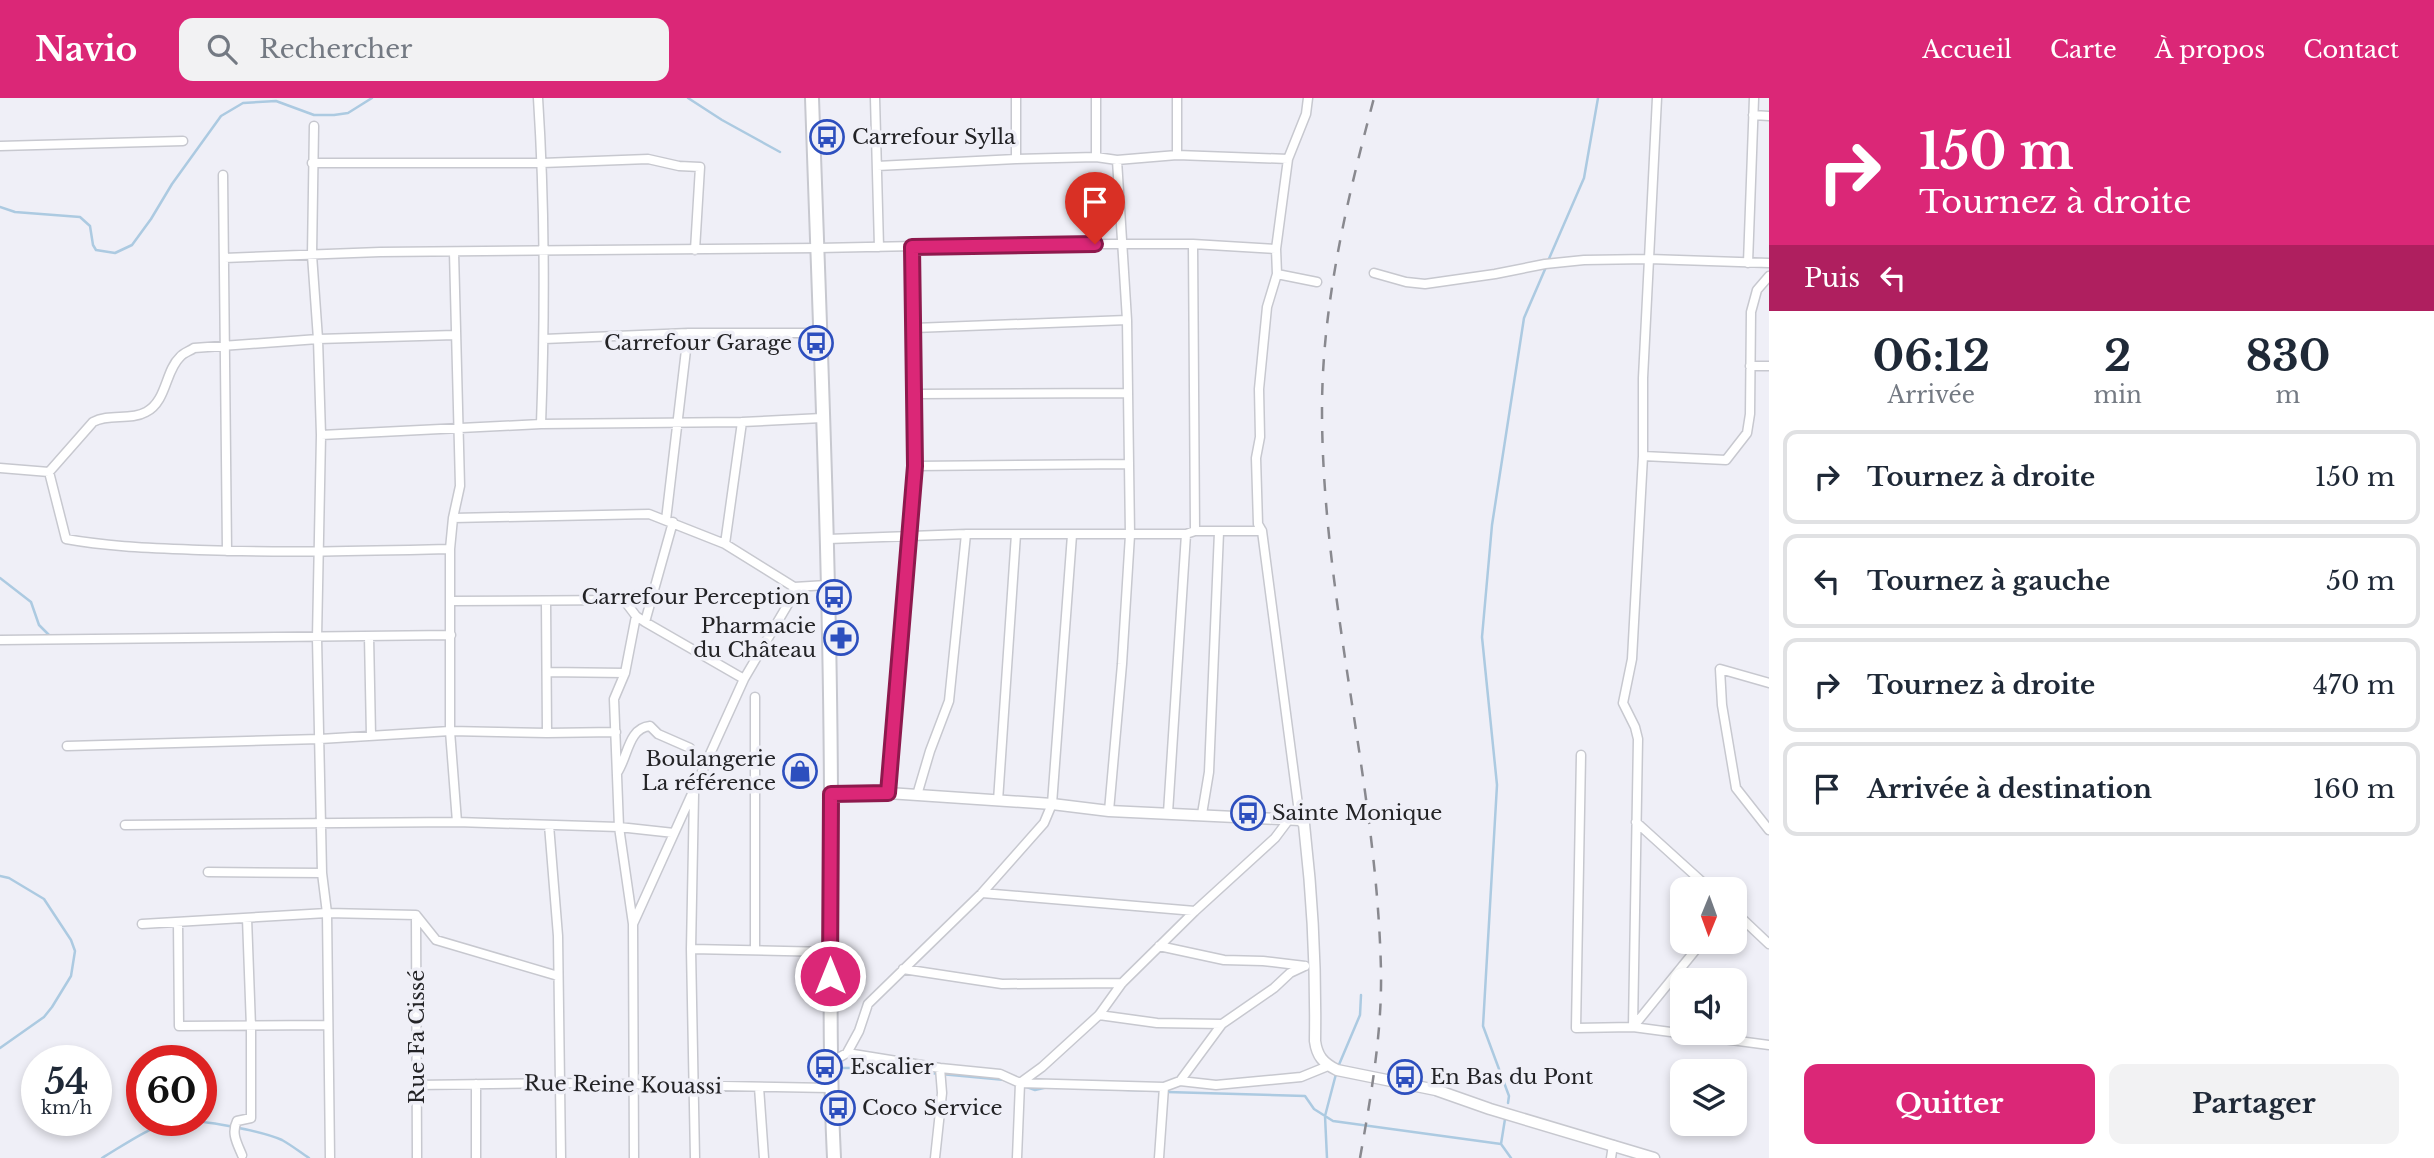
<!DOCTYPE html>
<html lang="fr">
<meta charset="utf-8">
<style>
:root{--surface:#fff;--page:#f2f2f3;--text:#1f2937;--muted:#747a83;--line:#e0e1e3;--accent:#db2777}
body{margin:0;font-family:"Libre Baskerville",serif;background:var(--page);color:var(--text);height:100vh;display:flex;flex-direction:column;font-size:26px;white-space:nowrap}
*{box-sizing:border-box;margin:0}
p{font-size:23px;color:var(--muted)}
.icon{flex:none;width:38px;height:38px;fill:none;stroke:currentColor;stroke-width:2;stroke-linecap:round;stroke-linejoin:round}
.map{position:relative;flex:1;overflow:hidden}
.side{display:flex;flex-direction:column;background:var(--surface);width:665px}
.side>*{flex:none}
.guide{background:#db2777;color:#fff;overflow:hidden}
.needle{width:46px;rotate:181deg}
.buttons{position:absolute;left:1670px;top:779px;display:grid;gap:14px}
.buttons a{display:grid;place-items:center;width:77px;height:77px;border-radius:14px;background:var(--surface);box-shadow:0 4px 10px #0003;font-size:35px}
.speed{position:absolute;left:21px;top:947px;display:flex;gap:14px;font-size:35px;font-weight:700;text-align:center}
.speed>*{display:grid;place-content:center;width:91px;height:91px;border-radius:50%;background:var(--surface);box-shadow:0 4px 10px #0003;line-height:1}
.speed small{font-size:18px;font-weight:400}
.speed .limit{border:10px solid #d22;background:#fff;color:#111}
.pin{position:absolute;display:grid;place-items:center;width:60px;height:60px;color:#fff;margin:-72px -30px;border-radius:50% 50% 50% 0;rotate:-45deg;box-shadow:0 0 7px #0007}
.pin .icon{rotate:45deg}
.me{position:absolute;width:77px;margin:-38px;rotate:0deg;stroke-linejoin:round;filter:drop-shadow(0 0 5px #0008)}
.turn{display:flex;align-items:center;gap:24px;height:147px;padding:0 35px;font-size:32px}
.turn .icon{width:91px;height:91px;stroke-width:2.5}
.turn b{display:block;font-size:49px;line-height:60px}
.then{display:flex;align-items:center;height:66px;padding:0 35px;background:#0003;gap:14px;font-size:26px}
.eta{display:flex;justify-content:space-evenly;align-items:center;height:119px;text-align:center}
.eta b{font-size:42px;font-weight:800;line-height:49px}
.button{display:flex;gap:14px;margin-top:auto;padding:14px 35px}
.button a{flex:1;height:80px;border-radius:14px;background:var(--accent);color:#fff;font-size:28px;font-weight:800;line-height:80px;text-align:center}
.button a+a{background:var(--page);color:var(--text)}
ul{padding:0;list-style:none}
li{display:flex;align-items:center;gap:21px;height:94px;margin:0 14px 10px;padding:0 21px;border:4px solid var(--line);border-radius:14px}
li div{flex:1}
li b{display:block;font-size:26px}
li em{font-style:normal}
header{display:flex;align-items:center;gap:42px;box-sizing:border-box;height:98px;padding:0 35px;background:var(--accent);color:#fff}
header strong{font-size:33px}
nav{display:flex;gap:38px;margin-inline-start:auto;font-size:24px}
.search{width:490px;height:63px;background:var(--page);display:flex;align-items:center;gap:18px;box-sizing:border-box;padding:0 24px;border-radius:14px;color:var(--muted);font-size:26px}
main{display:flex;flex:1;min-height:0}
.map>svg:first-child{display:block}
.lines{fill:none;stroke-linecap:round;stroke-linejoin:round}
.stream{stroke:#accae1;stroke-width:2.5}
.minor-casing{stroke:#c7c8cf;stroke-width:11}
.tertiary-casing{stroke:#c7c8cf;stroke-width:13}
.primary-casing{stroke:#c7c8cf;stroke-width:16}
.minor{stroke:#fff;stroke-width:8}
.tertiary{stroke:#fff;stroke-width:10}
.primary{stroke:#fff;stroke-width:12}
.rail{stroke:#89898f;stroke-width:2.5;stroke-dasharray:12 12;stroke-linecap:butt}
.route-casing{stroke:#8e194d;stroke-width:18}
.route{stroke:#db2777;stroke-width:12}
.labels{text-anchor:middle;stroke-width:7;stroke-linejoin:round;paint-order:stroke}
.poi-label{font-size:21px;fill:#232326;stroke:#efeff7;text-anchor:start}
.street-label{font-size:21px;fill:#232326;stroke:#efeff7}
</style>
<header>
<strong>Navio</strong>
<div class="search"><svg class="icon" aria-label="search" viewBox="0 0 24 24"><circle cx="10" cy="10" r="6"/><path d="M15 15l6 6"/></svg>Rechercher</div>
<nav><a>Accueil</a><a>Carte</a><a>À propos</a><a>Contact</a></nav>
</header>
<main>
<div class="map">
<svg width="1769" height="1060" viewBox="0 0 1769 1060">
<rect width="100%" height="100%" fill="#efeff7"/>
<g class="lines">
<path class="stream" d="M 688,0 L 722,22 L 780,54
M 0,109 L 15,114 L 80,119 L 90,128 L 93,147 L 96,152 L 115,155 L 132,147 L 151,121 L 172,86 L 221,18 L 243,5 L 276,3 L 314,17 L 334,17 L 348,15 L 372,0
M 1548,163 L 1584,80 L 1598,0
M 0,480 L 31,504 L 39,527 L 51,539
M 0,778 L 9,780 L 44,801 L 71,842 L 75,853 L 71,878 L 52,909 L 44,919 L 0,950
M 1338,969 L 1360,917 L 1361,897
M 843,970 L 876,970 L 1005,982
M 1024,988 L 1035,992 L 1048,989
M 1100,991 L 1160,993
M 1167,994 L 1305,998 L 1314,1011 L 1333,1023 L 1501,1046
M 1508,1005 L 1509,998 L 1483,928 L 1497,687 L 1482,539 L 1492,427 L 1524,220 L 1546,169
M 1505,1021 L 1501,1046 L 1511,1060
M 102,1060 C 124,1047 150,1028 175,1023 C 196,1020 262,1033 282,1042 C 291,1047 300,1054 309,1060
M 1327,1060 L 1325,1018 L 1336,976"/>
<g class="minor-casing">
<path id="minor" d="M 538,0 C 545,107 545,218 541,326
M 875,0 L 879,149
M 1016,0 L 1016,61
M 1096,0 L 1096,59
M 1657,0 L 1649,161 L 1769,165
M 1753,17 L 1769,18
M 314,28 L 312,157 L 318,241 L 321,337 L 317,540 L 322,775 L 327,815 L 330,1060
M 0,48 L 183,43
M 1177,57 L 1177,0
M 312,65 L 542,65 L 648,61 L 679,68 L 700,69 L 695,152
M 877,68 L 1016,61 L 1096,59 L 1117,62 L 1177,57 L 1288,61
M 223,77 L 227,453
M 1193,146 L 1195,433
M 454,154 L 460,388 L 453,420 L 450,451 L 450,633 L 457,724
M 224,160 L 380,154 L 818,150 L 1014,146 L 1193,146 L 1276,151
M 1748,165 L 1754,0
M 1374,175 L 1406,184 L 1425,186 L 1495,176 L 1545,166 L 1584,162 L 1649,161 L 1643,280 L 1643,358 L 1632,561 L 1623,605 L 1635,629 L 1638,641 L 1633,929
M 1277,176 L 1317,184
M 914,230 L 1127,222
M 544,241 L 688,235 L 819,235
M 1750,268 L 1769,268
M 914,296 L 1128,295
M 321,337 L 541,326 L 742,324 L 822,320
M 1643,358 L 1726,362 L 1747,335 L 1750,316 L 1751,214 L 1757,192 L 1769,178
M 915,368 L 1129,366
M 0,370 L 49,374 L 93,324 C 109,315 130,323 146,314 C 167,303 165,273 180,259 C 183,255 190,253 194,250 L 318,241 L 455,237
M 49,374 L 66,441 C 110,449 154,450 199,452 C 283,455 366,453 450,451
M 453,420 L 649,416 L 725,446 L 794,489
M 666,422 L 688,235
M 828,441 L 966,436 L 1186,436 L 1195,433 L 1262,433
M 725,446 L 742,324
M 451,503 L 624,502 L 636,518 L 645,524 L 744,581
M 546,504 L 547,635
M 645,524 L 673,424
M 369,538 L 371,638
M 0,542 L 451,537
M 547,574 L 625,575
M 1769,585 L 1720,571 L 1722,607 L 1736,690 L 1769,732
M 755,599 L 755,852
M 67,648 L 320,641 L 450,633 L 547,635 L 616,634
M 1581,657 L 1576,930 L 1633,929 L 1769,947
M 617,675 C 628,659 628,630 650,628 L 658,636 L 690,650
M 888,695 L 915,368 L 911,149
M 694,696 L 691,851 L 695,1060
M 917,697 L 930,653 L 949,603 L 966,436
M 998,703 L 1016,436
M 1109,713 L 1122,566 L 1130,437 L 1127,222 L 1117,62
M 1168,715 L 1186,436
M 1202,716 L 1209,674 L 1219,434
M 1300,722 L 1262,433 L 1258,426 L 1256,360 L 1260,339 L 1259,291 L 1267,209 L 1277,176 L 1276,151 L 1288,61 L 1306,16 L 1308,0
M 1636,724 L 1710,791
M 125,727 L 457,724 L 619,729 L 674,735
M 549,727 L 558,838 L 561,1060
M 208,774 L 322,775
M 982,795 L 1195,813
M 1734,813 L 1769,846
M 416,817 L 417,1060
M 178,824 L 179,928 L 328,927
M 142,826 L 327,815 L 416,817 L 436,842 L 558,878
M 633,826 L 619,729 L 614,601 L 625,575 L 636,518
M 1159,848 L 1224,862 L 1263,863 L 1305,868
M 691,851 L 830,854
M 903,871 L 1002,886 L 1122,885
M 1099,917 L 1157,925 L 1222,926
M 1633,929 L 1702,844
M 847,955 L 859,933 L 868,906 L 982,795 L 1044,725 L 1052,706 L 1072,437
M 831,964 L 847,955 L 940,970 L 1000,976 L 1020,985 L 1164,989 L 1180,983 L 1222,926 L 1274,890 L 1290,875 L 1305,868
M 1180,983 L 1216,987 L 1301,979 L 1328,968
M 476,986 L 476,1060
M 417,987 L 560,985 L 830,990
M 759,989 L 764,1060
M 242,1057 C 237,1045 231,1035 237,1023 L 251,1020 L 251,929 L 247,820
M 634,1060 L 633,826 L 744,581 L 791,501 L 794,489 L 827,487
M 935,1060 L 942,995 L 940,970
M 1017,1060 L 1020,985 L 1042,969 L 1099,917 L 1122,885 L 1195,813 L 1275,740 L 1290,720
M 1159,1060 L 1164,989
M 1611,1060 L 1613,1047"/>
</g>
<g class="tertiary-casing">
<path id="tertiary" d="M 831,697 L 888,695 L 1052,706 L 1109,713 L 1300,722 L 1304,726 L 1305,736 C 1313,805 1316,873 1315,943 C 1317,958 1323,965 1337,972 L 1436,992 L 1490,1011 L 1654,1060"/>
</g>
<g class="primary-casing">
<path id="primary" d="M 812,0 C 820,233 830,465 831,698 C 832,819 828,939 834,1060"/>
</g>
<use href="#minor" class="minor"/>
<use href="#tertiary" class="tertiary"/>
<use href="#primary" class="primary"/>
<path class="rail" d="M 1360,1060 C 1371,998 1382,936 1381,873 C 1377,685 1322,501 1322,312 C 1322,206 1347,102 1374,0"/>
</g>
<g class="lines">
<g class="route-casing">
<path id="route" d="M 830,878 L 831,696 L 888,695 L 915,368 L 912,149 L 1095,146"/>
</g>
<use href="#route" class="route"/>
</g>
<defs>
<g id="bus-ring" transform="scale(1.75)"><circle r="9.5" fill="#efeff7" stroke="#2d4fbe" stroke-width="1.5"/><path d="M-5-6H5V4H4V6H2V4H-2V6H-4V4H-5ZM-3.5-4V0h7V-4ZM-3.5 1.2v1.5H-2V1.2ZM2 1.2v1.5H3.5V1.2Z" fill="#2d4fbe"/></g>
<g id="pharmacy-ring" transform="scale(1.75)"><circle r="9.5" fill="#efeff7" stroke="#2d4fbe" stroke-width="1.5"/><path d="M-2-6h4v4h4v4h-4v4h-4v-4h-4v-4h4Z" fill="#2d4fbe"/></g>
<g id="shop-ring" transform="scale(1.75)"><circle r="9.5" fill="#efeff7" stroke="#2d4fbe" stroke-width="1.5"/><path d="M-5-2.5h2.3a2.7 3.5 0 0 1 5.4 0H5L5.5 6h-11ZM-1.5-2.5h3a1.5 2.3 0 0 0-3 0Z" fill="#2d4fbe"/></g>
</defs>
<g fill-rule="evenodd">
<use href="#bus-ring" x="827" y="39"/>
<use href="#bus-ring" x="816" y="245"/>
<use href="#bus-ring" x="834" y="499"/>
<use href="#pharmacy-ring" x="841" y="540"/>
<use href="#shop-ring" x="800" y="673"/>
<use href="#bus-ring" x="1248" y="715"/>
<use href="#bus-ring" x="825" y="969"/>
<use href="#bus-ring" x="1405" y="979"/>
<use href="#bus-ring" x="838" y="1010"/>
</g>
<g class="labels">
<g class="poi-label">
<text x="852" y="46">Carrefour Sylla</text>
<text x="792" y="252" text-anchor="end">Carrefour Garage</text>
<text x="810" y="506" text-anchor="end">Carrefour Perception</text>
<text x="816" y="535" text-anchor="end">Pharmacie<tspan x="816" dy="24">du Château</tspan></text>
<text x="776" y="668" text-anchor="end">Boulangerie<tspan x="776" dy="24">La référence</tspan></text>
<text x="1272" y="722">Sainte Monique</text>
<text x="850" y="976">Escalier</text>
<text x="1430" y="986">En Bas du Pont</text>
<text x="862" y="1017">Coco Service</text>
</g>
<g class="street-label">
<text transform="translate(417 939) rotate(-90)" y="7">Rue Fa Cissé</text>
<text transform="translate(623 987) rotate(1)" y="7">Rue Reine Kouassi</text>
</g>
</g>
</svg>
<div class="buttons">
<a><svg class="needle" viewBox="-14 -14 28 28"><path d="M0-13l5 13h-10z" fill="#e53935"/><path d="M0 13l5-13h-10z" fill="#747a83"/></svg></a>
<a><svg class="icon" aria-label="sound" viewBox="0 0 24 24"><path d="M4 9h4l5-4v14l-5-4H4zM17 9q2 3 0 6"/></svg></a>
<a><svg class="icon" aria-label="layers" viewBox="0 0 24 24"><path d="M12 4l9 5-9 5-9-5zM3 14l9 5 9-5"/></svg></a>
</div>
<div class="speed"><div>54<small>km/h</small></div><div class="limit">60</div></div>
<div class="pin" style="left:1095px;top:146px;background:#d93025"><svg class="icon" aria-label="arrive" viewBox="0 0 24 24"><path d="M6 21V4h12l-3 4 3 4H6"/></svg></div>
<svg class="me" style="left:830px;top:878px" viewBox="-20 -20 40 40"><circle r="17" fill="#db2777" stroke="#fff" stroke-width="3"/><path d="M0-11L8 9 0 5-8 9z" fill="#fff"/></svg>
</div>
<section class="side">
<div class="guide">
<div class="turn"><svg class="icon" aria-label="right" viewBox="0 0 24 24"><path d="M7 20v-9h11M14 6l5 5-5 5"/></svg><div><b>150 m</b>Tournez à droite</div></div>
<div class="then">Puis<svg class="icon" aria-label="left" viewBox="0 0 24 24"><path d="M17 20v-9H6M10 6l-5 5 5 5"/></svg></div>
</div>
<div class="eta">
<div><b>06:12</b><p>Arrivée</p></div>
<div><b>2</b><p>min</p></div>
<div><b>830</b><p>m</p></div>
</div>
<ul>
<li><svg class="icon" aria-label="right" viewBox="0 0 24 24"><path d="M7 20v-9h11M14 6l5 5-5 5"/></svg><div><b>Tournez à droite</b></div><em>150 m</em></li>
<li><svg class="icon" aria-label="left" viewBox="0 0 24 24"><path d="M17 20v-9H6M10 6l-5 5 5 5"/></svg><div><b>Tournez à gauche</b></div><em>50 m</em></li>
<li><svg class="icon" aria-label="right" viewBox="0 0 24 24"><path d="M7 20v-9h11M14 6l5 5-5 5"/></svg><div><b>Tournez à droite</b></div><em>470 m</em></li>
<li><svg class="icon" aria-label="arrive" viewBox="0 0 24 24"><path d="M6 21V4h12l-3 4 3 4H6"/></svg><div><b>Arrivée à destination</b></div><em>160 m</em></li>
</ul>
<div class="button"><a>Quitter</a><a>Partager</a></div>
</section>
</main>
